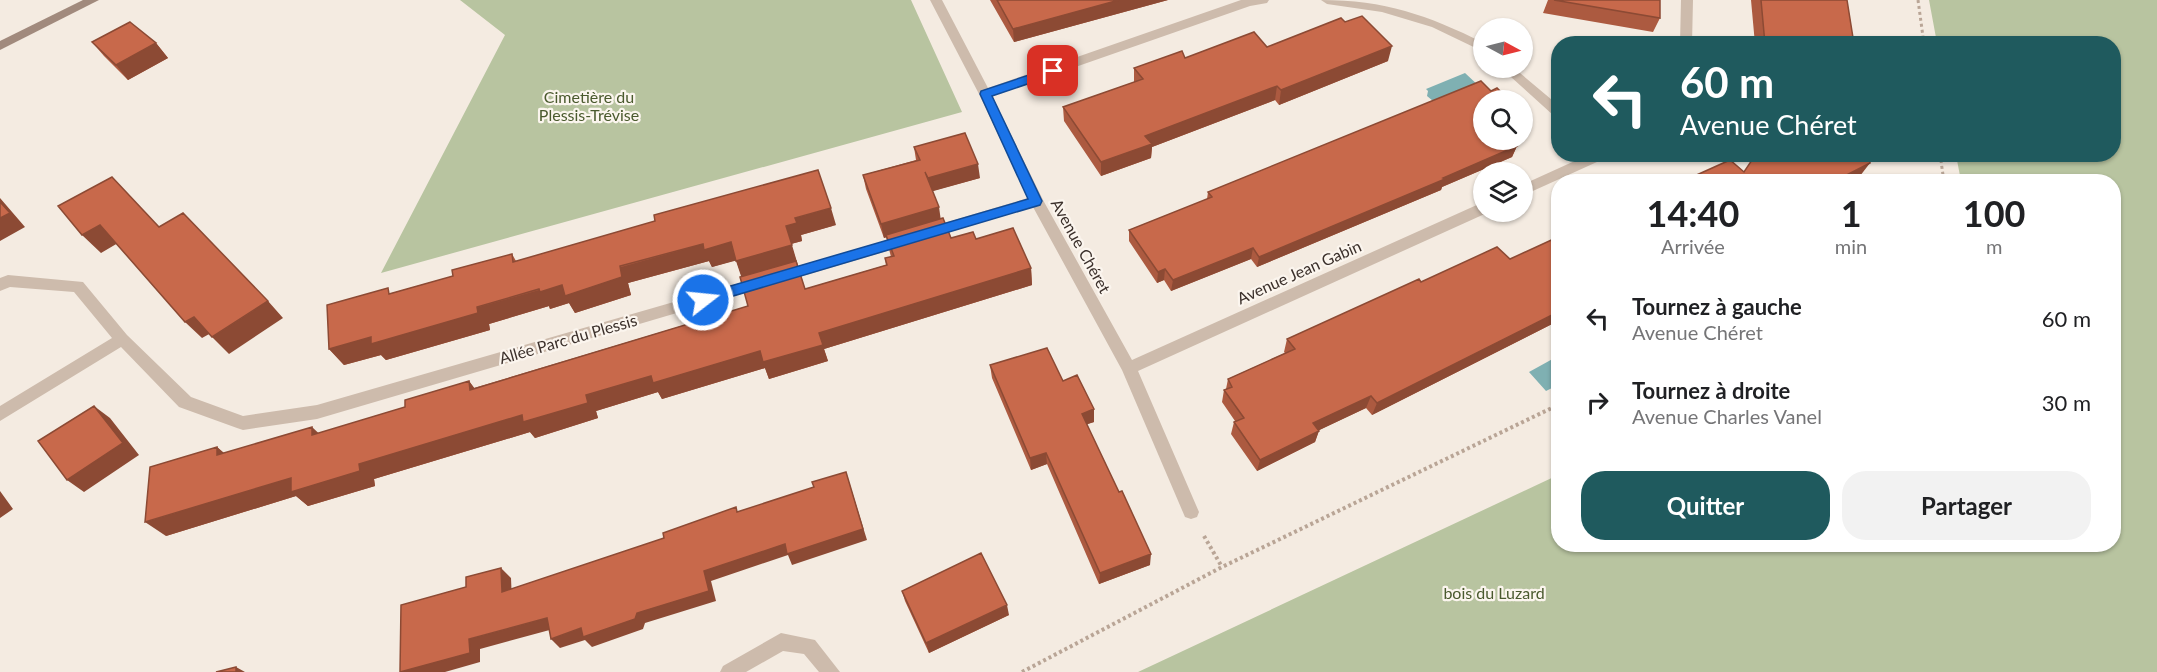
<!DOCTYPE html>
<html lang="fr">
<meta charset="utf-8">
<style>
:root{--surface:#fff;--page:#f2f2f2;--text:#202124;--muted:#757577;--accent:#1f5a5e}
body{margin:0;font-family:Lato,sans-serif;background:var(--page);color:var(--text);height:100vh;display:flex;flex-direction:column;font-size:22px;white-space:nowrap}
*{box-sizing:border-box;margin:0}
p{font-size:20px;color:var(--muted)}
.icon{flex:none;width:33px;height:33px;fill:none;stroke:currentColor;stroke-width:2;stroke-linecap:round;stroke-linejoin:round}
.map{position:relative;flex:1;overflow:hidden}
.details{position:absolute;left:1551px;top:174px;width:570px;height:378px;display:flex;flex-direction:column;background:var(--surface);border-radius:24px;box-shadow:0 2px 4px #0004}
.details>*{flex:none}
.guide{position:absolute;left:1551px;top:36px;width:570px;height:126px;border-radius:24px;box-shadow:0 2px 4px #0004;background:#1f5a5e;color:#fff;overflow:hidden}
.needle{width:39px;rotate:97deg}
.controls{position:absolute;left:1473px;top:18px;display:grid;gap:12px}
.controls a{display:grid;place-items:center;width:60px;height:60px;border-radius:50%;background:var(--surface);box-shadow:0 2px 4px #0004;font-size:30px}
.pin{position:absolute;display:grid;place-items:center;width:51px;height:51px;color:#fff;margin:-26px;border-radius:12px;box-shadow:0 3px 9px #0006}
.me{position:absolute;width:66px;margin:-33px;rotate:74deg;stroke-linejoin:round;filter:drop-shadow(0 0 4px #0008)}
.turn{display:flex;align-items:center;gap:21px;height:126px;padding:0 30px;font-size:27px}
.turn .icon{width:78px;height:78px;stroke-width:2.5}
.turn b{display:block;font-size:42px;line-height:51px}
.eta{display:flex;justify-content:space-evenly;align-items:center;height:102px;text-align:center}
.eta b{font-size:36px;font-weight:700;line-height:42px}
.cta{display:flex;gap:12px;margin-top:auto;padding:12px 30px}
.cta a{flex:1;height:69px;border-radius:24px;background:var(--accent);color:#fff;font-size:24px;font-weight:700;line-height:69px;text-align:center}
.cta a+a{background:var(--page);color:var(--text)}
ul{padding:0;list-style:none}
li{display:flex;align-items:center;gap:18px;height:84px;padding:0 30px}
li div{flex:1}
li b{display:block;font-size:22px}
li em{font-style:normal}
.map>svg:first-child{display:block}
.green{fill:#b8c4a0}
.water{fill:#7fb0b2}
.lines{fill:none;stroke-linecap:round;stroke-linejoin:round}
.path-far1{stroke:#b9a596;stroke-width:3;stroke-dasharray:3 3;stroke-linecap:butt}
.path{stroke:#b9a596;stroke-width:4;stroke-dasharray:3 3;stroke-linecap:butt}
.street{fill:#cdbbac;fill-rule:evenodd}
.secondary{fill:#a18a7d;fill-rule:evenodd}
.wall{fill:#ac5a40}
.shaded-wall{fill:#8c4a34}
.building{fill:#c8694b;stroke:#8c4a34;stroke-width:1.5}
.route{fill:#1a73e8;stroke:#114b97;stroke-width:1.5}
.labels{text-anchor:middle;stroke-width:4.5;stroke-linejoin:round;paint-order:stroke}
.park-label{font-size:16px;fill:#4a5a2e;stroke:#fbf5ee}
.street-label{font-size:16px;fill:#3b302b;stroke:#fbf5ee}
</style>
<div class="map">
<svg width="2157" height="672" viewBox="0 0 2157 672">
<rect width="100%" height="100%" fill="#f4ebe1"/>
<path class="green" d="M 460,0 L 911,0 L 962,112 L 381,273 L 505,35 Z
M 1929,0 L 2157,0 L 2157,672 L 1138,672 L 1558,475 L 1558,544 L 2114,544 L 2114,182 L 1961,181 L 1956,155 L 2114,154 L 2114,44 L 1937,43 Z"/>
<path class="water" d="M 1465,73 L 1480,87 L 1433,101 L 1427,96 L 1428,91 L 1426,89 Z
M 1558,356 L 1558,385 L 1546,391 L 1529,372 Z"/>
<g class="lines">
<path class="path-far1" d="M 1918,0 L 1924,44
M 1940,154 L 1944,182"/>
<path class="path" d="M 1204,536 L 1222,567
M 1022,672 L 1222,567 L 1558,405"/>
<path class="street" d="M 930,0 L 942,0 L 988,88 L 1241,0 L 1269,0 L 1267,3 L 1250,6 L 992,96 L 1043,200 L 1132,360 L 1479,204 L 1484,203 L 1484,212 L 1489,212 L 1138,371 L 1199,512 L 1197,517 L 1191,519 L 1185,517 L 1122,370 L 1033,207 L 929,238 L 922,233 L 924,229 L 1028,198 L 979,94 Z
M 1321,0 C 1385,0 1427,15 1484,43 L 1484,52 L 1432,27 L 1382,12 L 1327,4 Z
M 1681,0 L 1693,0 L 1692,44 L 1680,44 Z
M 1501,68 L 1514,68 L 1558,105 L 1558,116 L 1553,115 Z
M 1590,154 L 1609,154 L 1608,157 L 1522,196 L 1522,185 Z
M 906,235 L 913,240 L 911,244 L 317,419 L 243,430 L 237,428 L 179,407 L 121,347 L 0,421 L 0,406 L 112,338 L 74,292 L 10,287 L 0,291 L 0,278 L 8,275 L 83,282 L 127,335 L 191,397 L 243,416 L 317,405 Z
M 781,633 L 815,640 L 840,672 L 819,672 L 804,654 L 783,651 L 746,672 L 720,672 L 723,666 Z"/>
<path class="secondary" d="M 83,0 L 99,0 L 0,50 L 0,41 Z"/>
</g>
<path class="wall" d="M 990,0 L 1168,0 L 1014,42 Z
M 1548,0 L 1660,0 L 1660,18 L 1653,32 L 1543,13 Z
M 1751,0 L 1847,0 L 1854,44 L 1755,44 Z
M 1345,22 L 1388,61 L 1279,105 L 1275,100 L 1152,147 L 1151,158 L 1101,176 L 1064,121 L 1063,107 L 1134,82 L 1134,68 L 1185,58 L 1267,47 Z
M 92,42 L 156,43 L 168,58 L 128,80 L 104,56 Z
M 1484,140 L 1517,146 L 1512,157 L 1442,187 L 1441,190 L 1257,267 L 1251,259 L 1171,291 L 1164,280 L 1157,283 L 1129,241 L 1129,230 L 1207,199 L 1208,192 Z
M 914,147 L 980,178 L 932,191 L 940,219 L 951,238 L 976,239 L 1031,268 L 1032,285 L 824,349 L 828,361 L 769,379 L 765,368 L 662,399 L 658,392 L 596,411 L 598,418 L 535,438 L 530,432 L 374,479 L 375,486 L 308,506 L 296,496 L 166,536 L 217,447 L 224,453 L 319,433 L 405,407 L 469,381 L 474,388 L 748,306 L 742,277 L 736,260 L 712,267 L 709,261 L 628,283 L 631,295 L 575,313 L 569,303 L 550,309 L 549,306 L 489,324 L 490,330 L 386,360 L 381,355 L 344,365 L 329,349 L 392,293 L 453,276 L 512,254 L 516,261 L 836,225 L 801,235 L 802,241 L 791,244 L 805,289 L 886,265 L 885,258 L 891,257 L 886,237 L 884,238 L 866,189 L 863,175 L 916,160 Z
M 1510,259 L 1558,321 L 1372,415 L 1366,408 L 1319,430 L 1315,442 L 1257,471 L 1231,434 L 1234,422 L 1235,421 L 1222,402 L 1224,390 L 1226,389 L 1228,379 L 1285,353 L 1284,352 L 1287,339 L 1421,282 Z
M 990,365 L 1063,381 L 1094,422 L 1087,424 L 1150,565 L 1099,584 L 1047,464 L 1031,470 L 992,378 Z
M 902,591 L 1009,615 L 929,653 L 905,601 Z"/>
<path class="shaded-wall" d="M 1119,0 L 1168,0 L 1014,42 L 1013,29 Z
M 156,43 L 168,58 L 128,80 L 116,65 Z
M 1392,46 L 1388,61 L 1279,105 L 1281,90 Z
M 1277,86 L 1275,100 L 1152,147 L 1151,158 L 1101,176 L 1101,162 L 1145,136 Z
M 1530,121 L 1525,132 L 1522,133 L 1522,124 Z
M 1517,146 L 1512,157 L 1442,187 L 1441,190 L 1257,267 L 1259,257 Z
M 1870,163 L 1860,176 L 1849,182 L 1833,182 Z
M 978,164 L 980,178 L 930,192 L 928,178 Z
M 0,198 L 25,227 L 0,241 Z
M 939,207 L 941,221 L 884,238 L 881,224 Z
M 831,208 L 836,225 L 801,235 L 802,241 L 791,244 L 786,226 L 795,218 Z
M 100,225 L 118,243 L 101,253 L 82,235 Z
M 731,242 L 738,260 L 712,267 L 709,261 L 628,283 L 631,295 L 575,313 L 569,303 L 550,309 L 549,306 L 489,324 L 490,330 L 386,360 L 381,355 L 344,365 L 329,349 L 703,244 Z
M 792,245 L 810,306 L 742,279 L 736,261 Z
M 1253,248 L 1251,259 L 1171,291 L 1173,280 Z
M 1031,268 L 1032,285 L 824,349 L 828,361 L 769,379 L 765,368 L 662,399 L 658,392 L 596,411 L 598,418 L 535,438 L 530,432 L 374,479 L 375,486 L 308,506 L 296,496 L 166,536 L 145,522 L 291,478 L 359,464 L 651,376 L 819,333 Z
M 1165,269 L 1164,280 L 1157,283 L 1158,272 Z
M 268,301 L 283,318 L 229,354 L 212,337 Z
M 1558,312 L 1558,321 L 1372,415 L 1377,403 Z
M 194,317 L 211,333 L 202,338 L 185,322 Z
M 469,381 L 481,397 L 470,390 Z
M 1371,396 L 1366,408 L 1309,435 L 1313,423 Z
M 94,406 L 110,418 L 139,455 L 84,492 L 67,480 Z
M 1094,409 L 1094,422 L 1082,426 L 1082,414 Z
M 312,427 L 328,442 L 312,435 Z
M 1319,431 L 1315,442 L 1257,471 L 1260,460 Z
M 217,447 L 235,463 L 217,455 Z
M 1046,453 L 1047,464 L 1031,470 L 1030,458 Z
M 846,472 L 867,540 L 792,565 L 788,555 L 711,581 L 716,601 L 645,623 L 643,629 L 592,647 L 585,640 L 560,648 L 551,639 L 581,628 L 637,613 Z
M 0,491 L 13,509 L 0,518 Z
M 1151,554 L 1150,565 L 1099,584 L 1100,573 Z
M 501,568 L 511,578 L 512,602 L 502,592 Z
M 1007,605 L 1009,615 L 929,653 L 926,643 Z
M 547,618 L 557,628 L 480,649 L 480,662 L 445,672 L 401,672 L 469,639 Z
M 236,667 L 245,672 L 236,672 Z"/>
<path class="building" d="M 997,0 L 1119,0 L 1013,29 Z
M 1554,0 L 1660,0 L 1660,18 Z
M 1761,0 L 1847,0 L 1854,44 L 1765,44 Z
M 1362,16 L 1392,46 L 1281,90 L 1277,86 L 1145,136 L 1152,144 L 1101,162 L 1063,107 L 1143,79 L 1134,68 L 1182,51 L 1185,58 L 1254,32 L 1267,47 L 1341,18 L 1345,22 Z
M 130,22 L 156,43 L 116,65 L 92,42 Z
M 1481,81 L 1491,91 L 1497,88 L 1509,100 L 1484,100 L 1484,140 L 1510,140 L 1517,146 L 1443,178 L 1445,179 L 1259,257 L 1253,248 L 1173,280 L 1165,269 L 1158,272 L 1129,230 L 1212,197 L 1208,192 Z
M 1522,113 L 1530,121 L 1522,124 Z
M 965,133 L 978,164 L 928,178 L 925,172 L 939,207 L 881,224 L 863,175 L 920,160 L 914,147 Z
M 1756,154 L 1860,154 L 1870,159 L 1870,163 L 1833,182 L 1681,182 L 1730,160 L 1744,172 Z
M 818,170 L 831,208 L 795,218 L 797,223 L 786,226 L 792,245 L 736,261 L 731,242 L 704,250 L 703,244 L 620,266 L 622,277 L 565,296 L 562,285 L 540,292 L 539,289 L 477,307 L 478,313 L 371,344 L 371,337 L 329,349 L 327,305 L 388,288 L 389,294 L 453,276 L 452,270 L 512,254 L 513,262 L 655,221 L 654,215 Z
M 112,177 L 159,227 L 183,213 L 268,301 L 212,337 L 194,317 L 185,322 L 100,225 L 82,235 L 58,206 Z
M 0,202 L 10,213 L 0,218 Z
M 943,218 L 951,238 L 973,232 L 976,239 L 1013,228 L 1031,268 L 819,333 L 823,345 L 763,362 L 760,351 L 653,383 L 651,376 L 586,395 L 588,403 L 523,422 L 522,415 L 359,464 L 360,471 L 291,492 L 291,478 L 145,522 L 150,467 L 217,447 L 217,455 L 312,427 L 312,435 L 405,407 L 405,400 L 469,381 L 470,390 L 748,306 L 740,277 L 796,261 L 805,289 L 887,265 L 885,258 L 894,256 L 886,235 Z
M 1558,237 L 1558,312 L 1377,403 L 1371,396 L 1313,423 L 1319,431 L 1260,460 L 1234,422 L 1244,418 L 1224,390 L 1232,387 L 1228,379 L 1295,349 L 1287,339 L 1419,279 L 1421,282 L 1497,247 L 1510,259 Z
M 1047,348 L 1063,381 L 1077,375 L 1094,409 L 1082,414 L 1119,492 L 1122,491 L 1151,554 L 1100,573 L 1046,453 L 1030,458 L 990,365 Z
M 94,406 L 123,443 L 67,480 L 38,441 Z
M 846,472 L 863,529 L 787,554 L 785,544 L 704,571 L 709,591 L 637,613 L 635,619 L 583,637 L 581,628 L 551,639 L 547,618 L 469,639 L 470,653 L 400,672 L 401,605 L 466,587 L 466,577 L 501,568 L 502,592 L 664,538 L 663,533 L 736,507 L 737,512 L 814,487 L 812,482 Z
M 981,553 L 1007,605 L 926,643 L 902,591 Z
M 236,667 L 236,672 L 216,672 Z"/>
<path class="route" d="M 1053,67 L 1059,71 L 1057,74 L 992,96 L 1042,201 L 1040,205 L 703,305 L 698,303 L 696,300 L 698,296 L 703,294 L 1028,199 L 980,94 L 981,91 Z"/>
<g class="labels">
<g class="park-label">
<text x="589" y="103">Cimetière du<tspan x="589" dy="18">Plessis-Trévise</tspan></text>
<text x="1494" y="599">bois du Luzard</text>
</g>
<g class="street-label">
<text transform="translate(1081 246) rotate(61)" y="6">Avenue Chéret</text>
<text transform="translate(1299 272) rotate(-24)" y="6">Avenue Jean Gabin</text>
<text transform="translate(568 339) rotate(-16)" y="6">Allée Parc du Plessis</text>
</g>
</g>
</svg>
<div class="controls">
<a><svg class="needle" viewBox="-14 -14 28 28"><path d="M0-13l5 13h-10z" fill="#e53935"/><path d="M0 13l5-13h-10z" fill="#757577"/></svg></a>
<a><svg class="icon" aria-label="search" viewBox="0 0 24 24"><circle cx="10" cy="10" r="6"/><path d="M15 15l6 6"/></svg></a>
<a><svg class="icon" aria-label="layers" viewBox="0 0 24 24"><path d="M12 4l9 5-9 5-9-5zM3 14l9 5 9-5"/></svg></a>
</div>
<div class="pin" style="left:1053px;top:71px;background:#d93025"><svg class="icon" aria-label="arrive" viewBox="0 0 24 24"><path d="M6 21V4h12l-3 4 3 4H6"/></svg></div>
<svg class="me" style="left:703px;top:300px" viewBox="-20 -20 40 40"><circle r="17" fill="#1a73e8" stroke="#fff" stroke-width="3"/><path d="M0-11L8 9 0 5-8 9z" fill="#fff"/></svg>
<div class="guide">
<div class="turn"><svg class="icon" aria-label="left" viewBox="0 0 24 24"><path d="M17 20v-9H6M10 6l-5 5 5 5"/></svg><div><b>60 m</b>Avenue Chéret</div></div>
</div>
<section class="details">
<div class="eta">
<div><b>14:40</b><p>Arrivée</p></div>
<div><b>1</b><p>min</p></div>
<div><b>100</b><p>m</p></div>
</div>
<ul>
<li><svg class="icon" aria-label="left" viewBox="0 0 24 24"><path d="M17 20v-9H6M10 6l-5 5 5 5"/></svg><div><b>Tournez à gauche</b><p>Avenue Chéret</p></div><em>60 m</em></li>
<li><svg class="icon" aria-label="right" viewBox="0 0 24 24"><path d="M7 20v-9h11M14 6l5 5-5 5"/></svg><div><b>Tournez à droite</b><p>Avenue Charles Vanel</p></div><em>30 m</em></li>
</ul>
<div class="cta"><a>Quitter</a><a>Partager</a></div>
</section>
</div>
